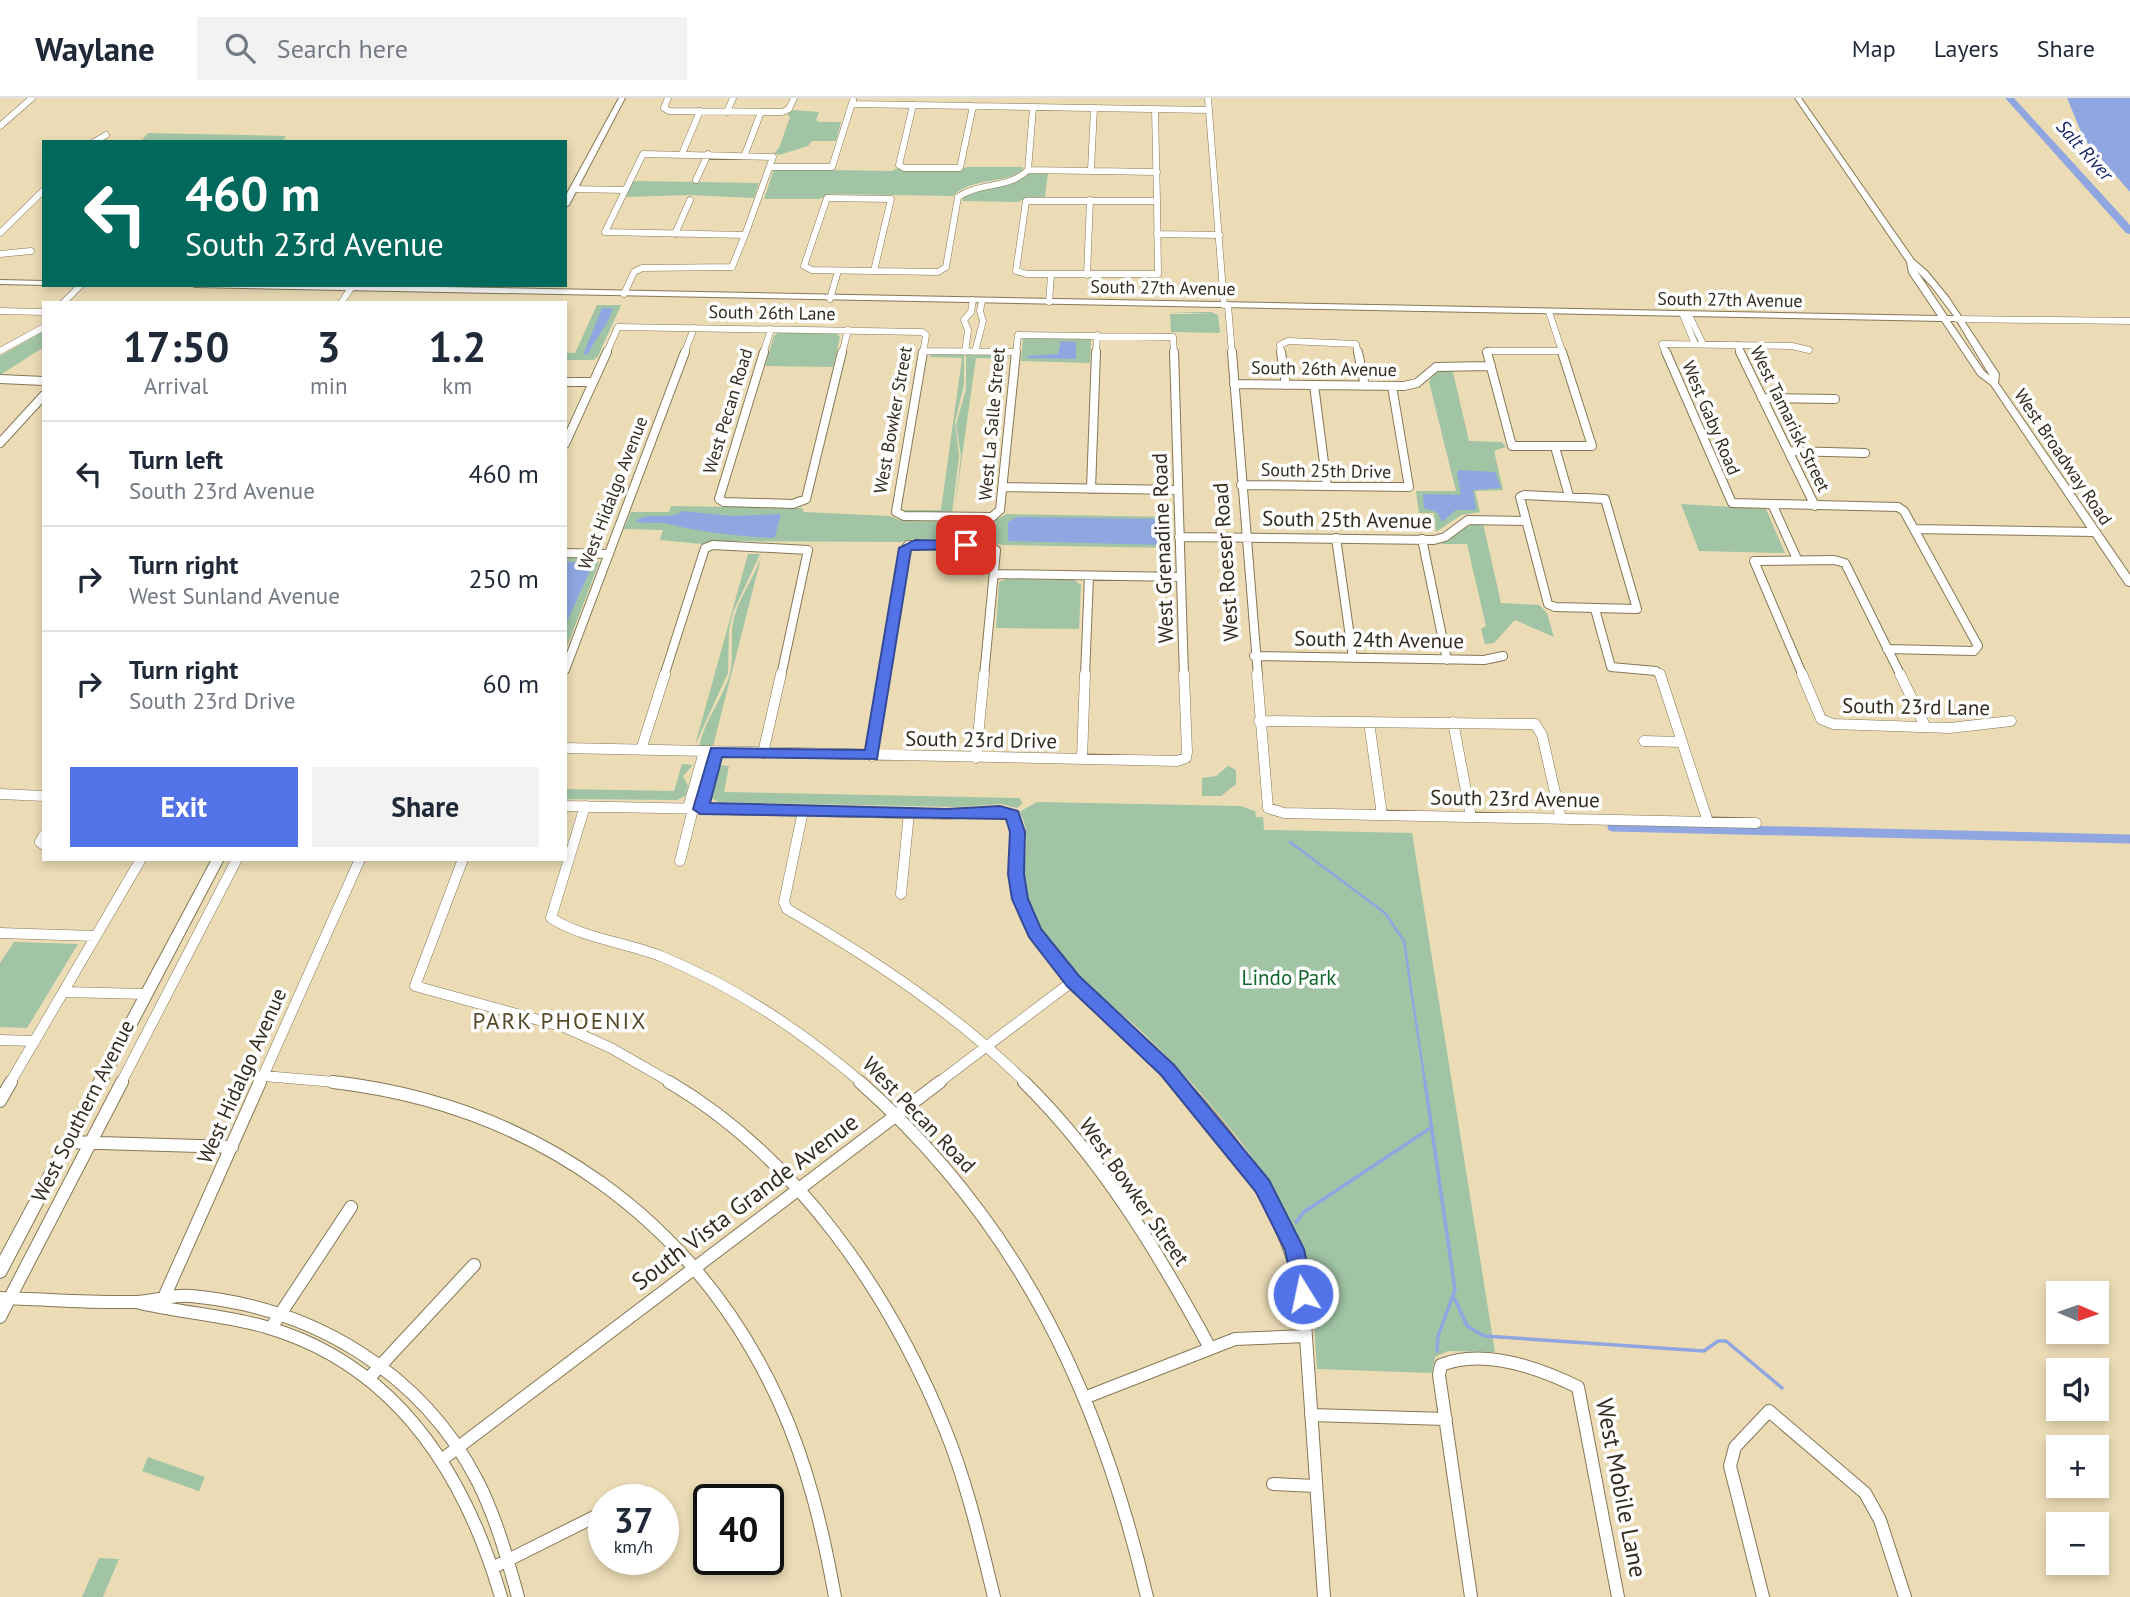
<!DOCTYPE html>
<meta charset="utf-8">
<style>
:root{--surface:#fff;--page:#f2f2f3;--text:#1f2937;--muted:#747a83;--line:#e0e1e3;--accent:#5273e8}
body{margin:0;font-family:"PT Sans",sans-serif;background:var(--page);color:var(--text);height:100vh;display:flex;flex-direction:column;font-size:26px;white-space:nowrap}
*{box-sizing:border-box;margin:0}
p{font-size:23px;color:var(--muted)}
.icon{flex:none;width:38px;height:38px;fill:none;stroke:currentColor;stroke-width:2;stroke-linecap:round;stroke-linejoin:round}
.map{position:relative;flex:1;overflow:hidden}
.panel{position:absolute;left:42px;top:203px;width:525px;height:560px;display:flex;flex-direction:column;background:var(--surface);border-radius:0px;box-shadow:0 4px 10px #0003}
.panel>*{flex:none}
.hud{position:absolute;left:42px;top:42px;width:525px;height:147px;border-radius:0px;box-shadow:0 4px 10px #0003;background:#00695c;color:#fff;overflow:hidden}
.needle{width:46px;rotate:92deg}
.controls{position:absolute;left:2046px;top:1183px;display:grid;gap:14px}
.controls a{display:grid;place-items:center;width:63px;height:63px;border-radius:0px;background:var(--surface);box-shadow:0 4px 10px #0003;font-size:35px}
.speed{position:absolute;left:588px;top:1386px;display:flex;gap:14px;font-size:35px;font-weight:700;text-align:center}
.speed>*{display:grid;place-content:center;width:91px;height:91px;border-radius:50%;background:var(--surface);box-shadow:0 4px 10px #0003;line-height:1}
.speed small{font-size:18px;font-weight:400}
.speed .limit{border:4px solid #111;border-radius:10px;background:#fff;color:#111}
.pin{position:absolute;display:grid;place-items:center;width:60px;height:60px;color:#fff;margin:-30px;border-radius:14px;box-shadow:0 4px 10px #0006}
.me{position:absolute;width:77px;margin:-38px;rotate:350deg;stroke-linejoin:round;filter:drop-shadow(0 0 5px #0008)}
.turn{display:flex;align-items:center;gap:24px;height:147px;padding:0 28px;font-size:32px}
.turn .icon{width:91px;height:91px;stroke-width:2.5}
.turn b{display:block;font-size:49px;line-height:60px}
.eta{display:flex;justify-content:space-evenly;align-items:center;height:119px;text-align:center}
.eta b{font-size:42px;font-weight:700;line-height:49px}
.cta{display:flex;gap:14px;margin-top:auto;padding:14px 28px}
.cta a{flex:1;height:80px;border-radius:0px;background:var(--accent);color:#fff;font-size:28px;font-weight:700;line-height:80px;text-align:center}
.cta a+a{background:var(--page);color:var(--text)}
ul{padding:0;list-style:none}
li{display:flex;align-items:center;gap:21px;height:105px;padding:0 28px;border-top:2px solid var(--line)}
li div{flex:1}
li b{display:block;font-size:26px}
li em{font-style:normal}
header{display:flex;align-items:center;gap:42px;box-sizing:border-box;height:98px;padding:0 35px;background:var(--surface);border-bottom:2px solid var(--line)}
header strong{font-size:33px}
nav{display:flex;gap:38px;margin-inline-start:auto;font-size:24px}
.search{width:490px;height:63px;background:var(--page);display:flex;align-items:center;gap:18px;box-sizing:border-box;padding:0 24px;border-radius:0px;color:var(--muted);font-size:26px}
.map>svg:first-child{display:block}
.green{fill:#a1c4a5}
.water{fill:#90a6e1}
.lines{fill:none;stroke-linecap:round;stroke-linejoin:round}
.stream-far1{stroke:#90a6e1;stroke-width:2.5}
.stream{stroke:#90a6e1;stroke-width:3.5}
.canal{stroke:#90a6e1;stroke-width:9}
.river{fill:#90a6e1;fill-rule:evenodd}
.minor-far3-casing{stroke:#867856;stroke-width:7}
.minor-far2-casing{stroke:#867856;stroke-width:10}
.minor-far1-casing{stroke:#867856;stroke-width:11}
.minor-casing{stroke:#867856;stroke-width:14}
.major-casing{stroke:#867856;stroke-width:2}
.minor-far3{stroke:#fff;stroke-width:6}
.minor-far2{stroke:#fff;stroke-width:8}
.minor-far1{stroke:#fff;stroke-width:10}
.minor{stroke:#fff;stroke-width:12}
.major{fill:#fff;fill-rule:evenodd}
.route{fill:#5273e8;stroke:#354b97;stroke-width:2}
.labels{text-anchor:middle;stroke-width:7;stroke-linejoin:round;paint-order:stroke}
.far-street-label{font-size:18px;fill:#332d1f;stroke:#fefefe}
.far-water-label{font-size:19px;font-style:italic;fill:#162569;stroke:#fefefe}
.street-label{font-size:21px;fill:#332d1f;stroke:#fefefe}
.park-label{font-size:21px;fill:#10662b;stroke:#fefefe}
.neighbourhood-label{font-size:23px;letter-spacing:2px;fill:#574a29;stroke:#fefefe}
.near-street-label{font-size:24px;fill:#332d1f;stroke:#fefefe}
</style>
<header>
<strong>Waylane</strong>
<div class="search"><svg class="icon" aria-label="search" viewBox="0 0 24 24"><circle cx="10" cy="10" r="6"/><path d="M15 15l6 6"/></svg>Search here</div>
<nav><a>Map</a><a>Layers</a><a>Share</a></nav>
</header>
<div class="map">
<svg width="2130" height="1499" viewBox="0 0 2130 1499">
<rect width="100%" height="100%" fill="#ebdcb6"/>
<path class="green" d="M 794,12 L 819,14 L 816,22 L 819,24 L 841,24 L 836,43 L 812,43 L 808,48 L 779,57 L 774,55 L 779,50 L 790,19 L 787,16 Z
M 148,35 L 286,38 L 282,44 L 140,44 Z
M 967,69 L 1023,69 L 1022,73 C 1002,86 970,80 953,98 L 831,96 L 819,101 L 764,101 L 774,71 L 892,73 L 898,70 L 957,73 Z
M 1031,74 L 1048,74 L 1045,99 L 1028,99 L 1018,104 L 962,103 L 967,94 L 1023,80 Z
M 633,83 L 759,85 L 754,100 L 690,97 L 625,99 Z
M 597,207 L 621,207 C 613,226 606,239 598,259 L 593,261 L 596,262 L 565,262 L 565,255 L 575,255 Z
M 1170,214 L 1211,214 L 1218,217 L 1220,235 L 1171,234 L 1170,216 L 1213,216 Z
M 44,233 L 44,249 L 0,277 L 0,258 Z
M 779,234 L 836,235 L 840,239 L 833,269 L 765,268 L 774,238 Z
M 1085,239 L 1091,242 L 1090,265 L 1021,263 L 1023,240 Z
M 934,256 L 964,256 L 964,287 L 955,324 L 959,358 L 952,415 L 907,414 L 902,412 L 941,412 L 962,260 L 928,259 Z
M 966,256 L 1005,257 L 1010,261 L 976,260 L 954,415 L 961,358 L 956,327 L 966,291 Z
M 1452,270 L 1469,343 L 1502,344 L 1506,349 L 1494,353 L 1503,392 L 1475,393 L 1480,414 L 1461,417 L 1436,434 L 1434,415 L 1419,415 L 1416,393 L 1456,393 L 1429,284 L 1434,274 Z
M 1681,406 L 1766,411 L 1785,455 L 1699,453 Z
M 671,408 L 802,410 L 804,414 L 889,418 L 902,423 L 991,424 L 1007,416 L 1172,419 L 1173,450 L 1002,447 L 989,443 L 913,441 L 902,444 L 715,443 L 702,446 L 660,442 L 663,432 L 624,431 L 631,414 L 669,414 Z
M 1476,425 L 1483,425 L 1501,505 L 1539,507 L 1547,515 L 1554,539 L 1515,522 L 1494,545 L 1485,546 L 1481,531 L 1486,528 L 1467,446 L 1441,446 C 1453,439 1463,429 1476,425 Z
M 748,456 L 760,456 L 733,514 L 729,531 L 728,575 L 695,647 Z
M 762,456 L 713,648 L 699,648 C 705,622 721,603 729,579 C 735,559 729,540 734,520 C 740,497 755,479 762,456 Z
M 565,459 L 594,460 L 599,465 L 565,554 Z
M 1006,481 L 1074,482 L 1081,487 L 1079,531 L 996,530 L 999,484 Z
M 682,666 L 693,667 L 683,678 L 688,688 L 685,698 L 677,702 L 565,701 L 565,691 L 674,693 Z
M 718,667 L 729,668 L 724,694 L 1020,700 L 1022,706 L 1017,710 L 1001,706 L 958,709 L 719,704 L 709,699 Z
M 1228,668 L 1236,672 L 1236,686 L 1221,698 L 1202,698 L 1202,680 L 1216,678 Z
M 1037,704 L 1241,708 L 1255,713 L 1256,719 L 1263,719 L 1264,732 L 1412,735 L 1495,1254 L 1448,1253 L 1435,1259 L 1432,1275 L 1317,1271 C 1314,1230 1314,1188 1301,1150 C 1278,1077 1196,986 1141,933 C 1110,904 1069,877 1046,841 C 1036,824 1028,806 1025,786 C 1022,765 1033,732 1019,714 Z
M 14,844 L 78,846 L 27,930 L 0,929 L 0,865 Z
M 148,1359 L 205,1379 L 199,1393 L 142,1373 Z
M 99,1460 L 119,1461 L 103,1499 L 82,1499 Z"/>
<path class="water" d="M 2067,0 L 2130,0 L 2130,94 L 2084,41 Z
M 602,210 L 613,210 C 609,227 595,240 588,256 L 583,257 Z
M 1061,243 L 1076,244 L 1076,261 L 1027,260 L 1028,258 L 1058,256 Z
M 1459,372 L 1495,374 L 1501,390 L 1473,392 L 1476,412 L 1456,412 L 1442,424 L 1437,414 L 1424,410 L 1423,396 L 1461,397 L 1457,375 Z
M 682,413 L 732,418 L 781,416 L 775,439 L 771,440 C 735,438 701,434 668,426 C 657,423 645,427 636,423 C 647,413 669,423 682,413 Z
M 1017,419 L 1166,421 L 1167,429 L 1161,433 L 1161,440 L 1166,444 L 1164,447 L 1008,443 L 1008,424 Z
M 565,464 L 588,464 L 592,468 L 565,528 Z"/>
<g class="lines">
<path class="stream-far1" d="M 1290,744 L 1385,815 L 1404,843 L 1425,985"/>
<path class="stream" d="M 1425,984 L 1455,1192 L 1438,1238 L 1437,1253
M 1296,1124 L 1304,1114 L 1432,1029
M 1455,1201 L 1467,1228 L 1484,1238 L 1704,1253 L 1718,1243 L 1726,1243 L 1782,1290"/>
<path class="canal" d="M 1612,729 L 2130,741"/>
<path class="river" d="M 2005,0 L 2014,0 L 2130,127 L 2130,136 L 2126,135 Z"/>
<g class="minor-far3-casing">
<path id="minor-far3" d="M 668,0 L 664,10 L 669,13 L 782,14 L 789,11 L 794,0
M 1208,0 L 1224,207
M 852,6 L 1209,12
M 913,7 L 899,67 L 904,70 L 960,70 L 973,8
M 1155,11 L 1157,103
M 727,14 L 733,0
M 0,28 L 32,0
M 94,44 L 106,37
M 643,56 L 773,59 L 745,137 L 605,134 Z
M 682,56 L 700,13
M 745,56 L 761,14
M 770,69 L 832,69 L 853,2
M 1028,72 L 1157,74
M 1028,72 L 1033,10
M 1091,72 L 1094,10
M 696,82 L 708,56
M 573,91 L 624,92
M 827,100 L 891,101 L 874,173 L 812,172 L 804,168 Z
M 1026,103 L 1157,103 L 1158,176 L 1027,176 L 1016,173 Z
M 0,135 L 44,92
M 675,136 L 690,102
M 1157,136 L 1220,137
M 0,156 L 31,153
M 874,173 L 938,174 L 946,169 L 958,99 C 980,84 1009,91 1028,72
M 1087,177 L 1090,102
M 624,196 L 634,174 L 642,170 L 732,169 L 745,137
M 830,201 L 838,173
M 1049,204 L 1051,177
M 63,205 L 81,187
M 341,205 L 351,190
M 1228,207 L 1232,256
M 0,213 L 44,214
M 1549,214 L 1562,253
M 1683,217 L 1695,246
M 1689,217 L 1703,246
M 1957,221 L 2130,223
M 1737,247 L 1741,256
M 0,253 L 44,229
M 923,253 L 1016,254
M 1562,253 L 1562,256
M 965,254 L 968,232 L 964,222 L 971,214 L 973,202
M 975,254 L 983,223 L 980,213 L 982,203
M 606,256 L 618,229 L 922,234 L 926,237 L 923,256
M 684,256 L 694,230
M 763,256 L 771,231
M 842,256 L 848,232
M 1016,256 L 1018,237 L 1173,239 L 1174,256
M 1096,256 L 1097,237
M 1281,256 L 1280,247 L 1288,243 L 1356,246 L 1358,256
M 1488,256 L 1487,253 L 1562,253
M 1666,256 L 1662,246 L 1792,248 L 1809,252"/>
</g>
<g class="minor-far2-casing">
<path id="minor-far2" d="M 764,254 L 719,401 L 724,404 L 793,406 L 806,401 L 842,254
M 923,254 L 896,414 L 904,418 L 992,419 L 1000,412 L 1016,254
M 1174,254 L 1184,578
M 1232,254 L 1258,578
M 1281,254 L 1286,287
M 1358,254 L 1365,288
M 1487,254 L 1512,348 L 1592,348 L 1562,254
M 1666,254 L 1732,405 L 1898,409 L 1904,413 L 1978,548 L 1974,553 L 1887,551
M 1740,254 L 1815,408
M 0,281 L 44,283
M 565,284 L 592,284
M 1234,286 L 1404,288 L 1417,285 L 1436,269 L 1491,268
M 1314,287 L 1327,388
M 1762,300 L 1835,301
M 0,345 L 44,297
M 565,346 L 607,254
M 1555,349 L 1569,398
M 1789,353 L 1865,355
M 1241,387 L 1409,389 L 1392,288
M 1003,389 L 1178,392
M 1091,391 L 1096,254
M 1524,397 L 1605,401 L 1637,511 L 1555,509 L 1548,506 L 1520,399 Z
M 1773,408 L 1797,461
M 1914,431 L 2095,434
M 1179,439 L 1434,442 L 1445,439 L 1468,422 L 1526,423
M 1336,440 L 1353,560
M 1422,441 L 1447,562
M 565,455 L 609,456
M 994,476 L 1181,479
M 1595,511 L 1611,569 L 1656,573 L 1661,578
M 1254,558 L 1484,562 L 1503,558
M 565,572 L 685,254
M 664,578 L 705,450 L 713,447 L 808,452 L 781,578
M 884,578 L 904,453 L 908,447 L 988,448 L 996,452 L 984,578
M 1085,578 L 1089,478
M 1803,578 L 1754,463 L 1834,462 L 1845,465 L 1901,578"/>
</g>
<g class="minor-far1-casing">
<path id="minor-far1" d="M 1257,576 L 1268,710 L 1284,715 L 1756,725
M 1660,576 L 1708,724
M 1802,576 L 1821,621 L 1833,626 L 1950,630 L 2011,623
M 1900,576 L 1925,628
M 1259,623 L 1535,626 L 1542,637 L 1561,721
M 1369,624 L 1382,717
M 1453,624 L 1471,719
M 1644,643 L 1681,644
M 565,650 L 1177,663 L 1186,660 L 1187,654 L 1184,576
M 641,652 L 665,576
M 763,655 L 781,576
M 872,658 L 885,576
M 976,660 L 984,576
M 1082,661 L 1085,576
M 0,696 L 44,698
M 565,708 L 947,716 L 1000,714 L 1012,717 L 1018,737 L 1018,790 L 1035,835 L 1068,877 L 1181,985
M 585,708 L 551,820 C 582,840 628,845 663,859 C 735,889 803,934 862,985
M 688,710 L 704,654
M 700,711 L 716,654
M 803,713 L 784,804 L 787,811 C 873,861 955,915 1026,985
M 44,737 L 40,744 L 44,747
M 463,761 L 415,888 L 564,929 L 611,950 L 672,985
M 680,763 L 693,711
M 901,796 L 909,715
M 0,835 L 95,838
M 63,894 L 146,896
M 0,942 L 35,943
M 264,978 L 346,985
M 10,985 L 141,761
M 121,985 L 237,761
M 260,985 L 360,761
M 938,985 L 1073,883"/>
</g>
<g class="minor-casing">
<path id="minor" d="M 333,984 C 533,1007 696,1121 780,1306 C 808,1368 823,1433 835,1499
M 669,984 C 797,1059 890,1195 945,1331 C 967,1385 980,1442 994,1499
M 860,984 C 1019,1125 1099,1294 1147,1499
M 1024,984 C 1102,1061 1158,1154 1210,1250
M 1179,984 C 1238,1045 1284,1113 1303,1196 L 1324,1499
M 0,1003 L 11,984
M 67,1044 L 232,1049
M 0,1200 C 44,1201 89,1205 133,1204 C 153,1204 172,1196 191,1198 C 312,1209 422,1274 478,1384 C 496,1420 507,1459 518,1499
M 162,1204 L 260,984
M 140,1205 C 182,1215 225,1217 266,1229 C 397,1267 465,1376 501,1499
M 0,1219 L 122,984
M 271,1230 L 351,1109
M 369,1280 L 474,1167
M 1084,1300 L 1235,1241 L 1306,1238
M 1311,1317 L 1446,1321
M 444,1360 L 940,984
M 1273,1386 L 1315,1388
M 628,1402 L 643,1394
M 494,1469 L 604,1414
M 1471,1499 L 1439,1277 L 1441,1267 C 1483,1250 1539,1270 1578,1289 L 1618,1499
M 1763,1499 L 1730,1368 L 1735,1349 L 1769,1313 L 1865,1395 L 1880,1422 L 1905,1499"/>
</g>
<g class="major-casing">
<path id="major" d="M 619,0 L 625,0 L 569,107 L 565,109 L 565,99 Z
M 1795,0 L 1801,0 L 1914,162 L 1927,173 L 1949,200 L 1999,276 L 1998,285 L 2130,477 L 2130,488 L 2126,487 L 1991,287 L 1978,277 L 1942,223 L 195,189 L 191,187 L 336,187 L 1938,218 L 1909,175 L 1907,164 ZM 1917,173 L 1932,189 L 1954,218 L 1947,218 ZM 1950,223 L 1957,223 L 1990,278 L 1984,273 Z
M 0,182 L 44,183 L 45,187 L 0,186 Z
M 212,761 L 224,761 L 5,1178 L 0,1180 L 0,1158 Z"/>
</g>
<use href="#minor-far3" class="minor-far3"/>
<use href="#minor-far2" class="minor-far2"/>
<use href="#minor-far1" class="minor-far1"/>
<use href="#minor" class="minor"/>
<use href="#major" class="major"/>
</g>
<path class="route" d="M 915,442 L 966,443 L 973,447 L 966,451 L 911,452 L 877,661 L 722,659 L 710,705 L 947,711 L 1000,708 L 1018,713 L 1025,734 L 1024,776 L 1028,801 L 1041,831 L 1079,878 L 1174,967 L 1269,1082 L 1304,1151 L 1313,1196 L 1310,1202 L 1303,1205 L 1296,1202 L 1285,1152 L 1256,1094 L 1161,977 L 1067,888 L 1029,839 L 1012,801 L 1008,776 L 1010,734 L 1006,721 L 700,716 L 693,711 L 711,650 L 865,652 L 899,450 Z"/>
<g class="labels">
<g class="far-street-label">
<text transform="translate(1163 190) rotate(1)" y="6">South 27th Avenue</text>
<text transform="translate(1730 202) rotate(1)" y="6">South 27th Avenue</text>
<text transform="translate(772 215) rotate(1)" y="6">South 26th Lane</text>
<text transform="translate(1324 271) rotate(1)" y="6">South 26th Avenue</text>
<text transform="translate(728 313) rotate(-73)" y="6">West Pecan Road</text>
<text transform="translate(1711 320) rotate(67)" y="6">West Gaby Road</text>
<text transform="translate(1790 321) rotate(64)" y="6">West Tamarisk Street</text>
<text transform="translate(893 322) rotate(-80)" y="6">West Bowker Street</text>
<text transform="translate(992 326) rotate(-85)" y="6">West La Salle Street</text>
<text transform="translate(2063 359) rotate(56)" y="6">West Broadway Road</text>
<text transform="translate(1326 373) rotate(1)" y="6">South 25th Drive</text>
<text transform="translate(613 395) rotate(-69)" y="6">West Hidalgo Avenue</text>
</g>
<g class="far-water-label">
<text transform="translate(2085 52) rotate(48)" y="7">Salt River</text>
</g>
<g class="street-label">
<text transform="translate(1347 422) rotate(1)" y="7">South 25th Avenue</text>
<text transform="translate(1163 450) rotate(-92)" y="7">West Grenadine Road</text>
<text transform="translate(1226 464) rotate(-94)" y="7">West Roeser Road</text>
<text transform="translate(1379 542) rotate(1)" y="7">South 24th Avenue</text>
<text transform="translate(1916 609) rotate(1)" y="7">South 23rd Lane</text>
<text transform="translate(981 642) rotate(1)" y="7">South 23rd Drive</text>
<text transform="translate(1515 701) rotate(1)" y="7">South 23rd Avenue</text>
<text transform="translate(242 978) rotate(-66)" y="7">West Hidalgo Avenue</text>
<text transform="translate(83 1013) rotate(-63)" y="7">West Southern Avenue</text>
<text transform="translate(919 1017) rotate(46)" y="7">West Pecan Road</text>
<text transform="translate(1134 1094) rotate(55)" y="7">West Bowker Street</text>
</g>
<g class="park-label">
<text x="1289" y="887">Lindo Park</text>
</g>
<g class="neighbourhood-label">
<text x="560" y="931">PARK PHOENIX</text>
</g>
<g class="near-street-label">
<text transform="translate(745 1104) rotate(-37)" y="8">South Vista Grande Avenue</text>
<text transform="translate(1621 1390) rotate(79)" y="8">West Mobile Lane</text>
</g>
</g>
</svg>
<div class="controls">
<a><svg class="needle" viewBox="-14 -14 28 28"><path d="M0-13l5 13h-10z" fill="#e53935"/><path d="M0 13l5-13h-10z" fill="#747a83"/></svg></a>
<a><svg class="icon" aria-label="sound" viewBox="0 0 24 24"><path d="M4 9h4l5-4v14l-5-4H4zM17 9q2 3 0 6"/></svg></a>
<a>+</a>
<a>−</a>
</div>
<div class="speed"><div>37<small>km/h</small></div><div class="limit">40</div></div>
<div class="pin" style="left:966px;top:447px;background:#d93025"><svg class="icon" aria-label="arrive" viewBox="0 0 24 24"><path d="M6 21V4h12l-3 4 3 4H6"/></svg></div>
<svg class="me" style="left:1303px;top:1196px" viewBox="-20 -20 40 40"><circle r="17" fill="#5273e8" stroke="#fff" stroke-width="3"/><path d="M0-11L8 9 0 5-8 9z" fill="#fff"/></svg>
<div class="hud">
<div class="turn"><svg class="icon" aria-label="left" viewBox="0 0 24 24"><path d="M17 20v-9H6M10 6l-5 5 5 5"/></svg><div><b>460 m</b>South 23rd Avenue</div></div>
</div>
<section class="panel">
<div class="eta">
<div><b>17:50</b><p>Arrival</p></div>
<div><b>3</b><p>min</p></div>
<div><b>1.2</b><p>km</p></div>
</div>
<ul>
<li><svg class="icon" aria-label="left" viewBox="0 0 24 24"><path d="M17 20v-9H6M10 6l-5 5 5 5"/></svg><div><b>Turn left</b><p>South 23rd Avenue</p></div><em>460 m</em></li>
<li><svg class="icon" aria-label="right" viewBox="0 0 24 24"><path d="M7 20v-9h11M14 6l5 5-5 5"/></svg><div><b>Turn right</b><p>West Sunland Avenue</p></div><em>250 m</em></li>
<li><svg class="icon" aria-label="right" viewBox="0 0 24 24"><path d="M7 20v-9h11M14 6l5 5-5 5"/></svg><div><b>Turn right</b><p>South 23rd Drive</p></div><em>60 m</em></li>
</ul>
<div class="cta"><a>Exit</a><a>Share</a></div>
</section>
</div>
